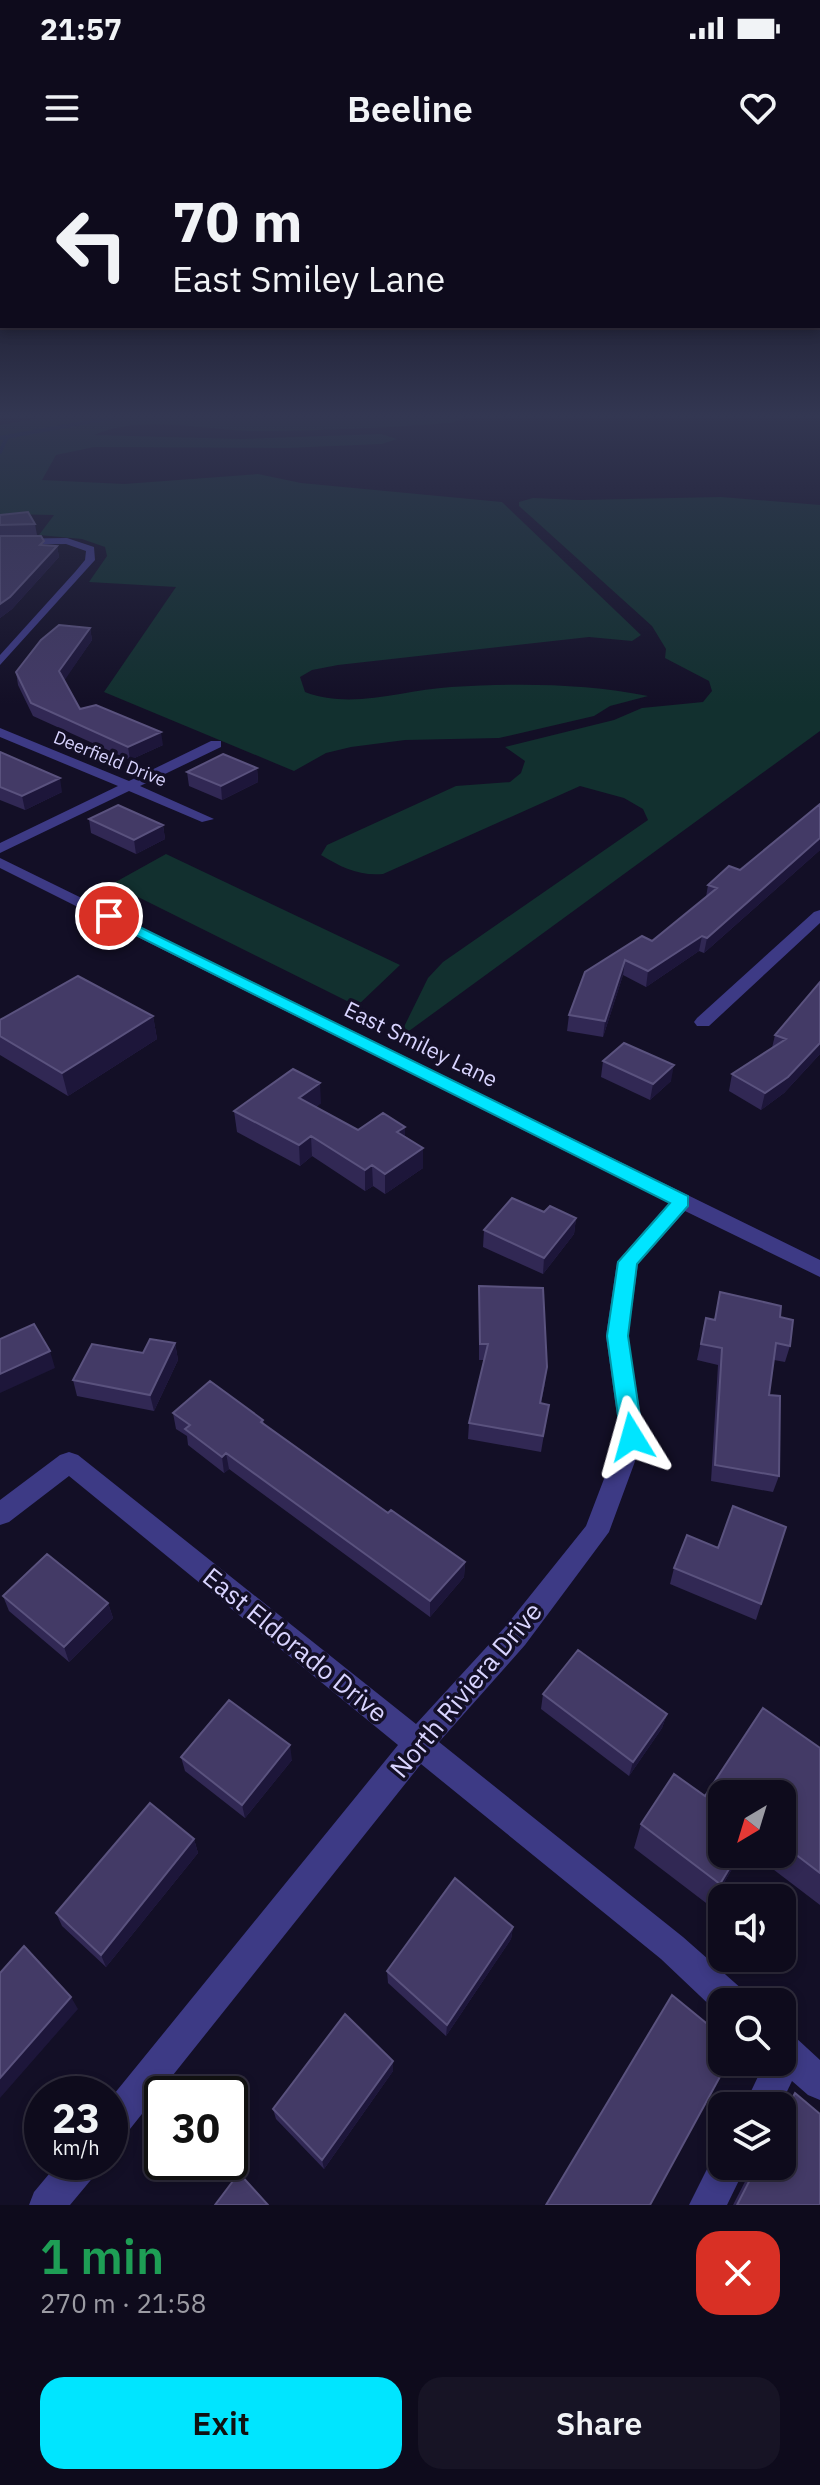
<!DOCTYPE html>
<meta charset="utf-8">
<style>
:root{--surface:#0e0b1c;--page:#171425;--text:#f1f3f6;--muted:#9b9ba3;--line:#2e2b3b;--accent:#00e5ff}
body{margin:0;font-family:"IBM Plex Sans",sans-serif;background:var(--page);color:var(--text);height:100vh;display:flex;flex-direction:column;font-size:30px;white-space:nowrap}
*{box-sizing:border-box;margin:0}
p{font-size:26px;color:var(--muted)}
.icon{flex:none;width:44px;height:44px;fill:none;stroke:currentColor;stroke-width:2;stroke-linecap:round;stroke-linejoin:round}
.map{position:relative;height:2045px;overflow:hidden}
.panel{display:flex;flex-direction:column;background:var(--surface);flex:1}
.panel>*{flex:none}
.top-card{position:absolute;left:0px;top:0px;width:820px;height:168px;box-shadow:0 4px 12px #0003,0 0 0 2px var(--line);background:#0e0b1c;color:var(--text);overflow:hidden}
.needle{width:52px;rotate:218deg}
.buttons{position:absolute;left:708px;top:1620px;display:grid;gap:16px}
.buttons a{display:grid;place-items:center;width:88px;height:88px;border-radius:16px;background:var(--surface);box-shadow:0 4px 12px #0003,0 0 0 2px var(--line);font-size:40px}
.speed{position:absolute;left:24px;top:1916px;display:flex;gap:16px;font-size:40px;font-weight:700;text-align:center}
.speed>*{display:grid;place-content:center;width:104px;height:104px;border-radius:50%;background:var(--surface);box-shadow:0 4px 12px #0003,0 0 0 2px var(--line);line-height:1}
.speed small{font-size:20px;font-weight:400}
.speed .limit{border:4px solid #111;border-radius:12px;background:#fff;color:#111}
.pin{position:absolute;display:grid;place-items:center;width:68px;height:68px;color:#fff;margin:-34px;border:4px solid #fff;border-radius:50%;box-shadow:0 2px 8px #0007}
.me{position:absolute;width:88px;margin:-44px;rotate:352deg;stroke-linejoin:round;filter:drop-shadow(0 0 6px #0008)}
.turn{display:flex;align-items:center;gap:28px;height:168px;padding:0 40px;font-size:36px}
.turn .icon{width:104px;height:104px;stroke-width:2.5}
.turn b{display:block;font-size:56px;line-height:68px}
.round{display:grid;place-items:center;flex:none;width:84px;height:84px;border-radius:24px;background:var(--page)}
.head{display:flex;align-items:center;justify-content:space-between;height:136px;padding:0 40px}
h1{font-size:48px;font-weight:600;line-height:60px;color:#1e9e55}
.cta{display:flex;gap:16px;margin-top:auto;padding:16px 40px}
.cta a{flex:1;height:92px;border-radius:24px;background:var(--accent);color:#111;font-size:32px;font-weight:600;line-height:92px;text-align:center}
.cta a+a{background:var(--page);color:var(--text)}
.status{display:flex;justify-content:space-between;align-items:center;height:56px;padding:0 40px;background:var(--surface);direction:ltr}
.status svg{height:22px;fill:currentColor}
header{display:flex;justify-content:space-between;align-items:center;height:104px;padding:0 40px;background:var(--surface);font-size:36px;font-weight:600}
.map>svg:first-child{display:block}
.green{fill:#12302f}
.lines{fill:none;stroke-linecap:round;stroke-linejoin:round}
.stream{stroke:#0c2248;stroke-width:4}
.minor{fill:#3d3a85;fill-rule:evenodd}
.wall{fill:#312854}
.shaded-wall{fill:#1d163a}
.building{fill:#433a66;stroke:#5a527e;stroke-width:2}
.route{fill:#00e5ff;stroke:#0095a6;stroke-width:2}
.labels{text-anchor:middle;stroke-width:7;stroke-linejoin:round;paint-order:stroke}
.far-street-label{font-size:18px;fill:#d9d4ff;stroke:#130f26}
.street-label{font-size:22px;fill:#d9d4ff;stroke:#130f26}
.near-street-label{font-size:26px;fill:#d9d4ff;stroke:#130f26}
</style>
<div class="status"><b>21:57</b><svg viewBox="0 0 49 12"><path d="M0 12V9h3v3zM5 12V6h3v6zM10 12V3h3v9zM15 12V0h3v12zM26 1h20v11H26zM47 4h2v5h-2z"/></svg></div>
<header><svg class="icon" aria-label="menu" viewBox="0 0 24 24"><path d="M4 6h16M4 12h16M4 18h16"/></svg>Beeline<svg class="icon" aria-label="heart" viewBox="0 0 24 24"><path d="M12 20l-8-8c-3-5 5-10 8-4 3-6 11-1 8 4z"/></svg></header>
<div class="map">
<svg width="820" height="2045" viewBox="0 0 820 2045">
<rect width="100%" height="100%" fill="#130f26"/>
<path class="green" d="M 40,258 L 465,258 L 450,263 C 384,268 319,271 253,271 C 201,270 143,254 94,275 L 241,279 L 381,274 L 397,279 L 382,284 L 287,288 L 94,287 L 56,295 L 42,320 L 124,324 L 258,314 L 301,323 L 502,342 L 641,475 L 632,481 L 589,477 L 338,505 L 312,510 L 300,517 L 305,532 C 352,550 403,530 451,527 C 516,523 584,523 648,536 L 610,546 L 594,556 L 499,578 L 405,580 L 351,587 L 326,593 L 294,611 L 104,532 L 176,427 L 89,422 L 107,396 L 105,387 L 82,379 L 39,375 L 54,355 L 0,354 L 0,265 Z
M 721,337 L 820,345 L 820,571 L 398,879 L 428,818 L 443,802 L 648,660 L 643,649 L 624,638 L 580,626 L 383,714 C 358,716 341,707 321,695 L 327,685 L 456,626 L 510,622 L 521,613 L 525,601 L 505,587 L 614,560 L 642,548 L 703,542 L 712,531 L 709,521 L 665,498 L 666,489 L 652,466 L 528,354 L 519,346 L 519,342 L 533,338 L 579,340 Z
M 166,694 L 400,805 L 357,846 L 112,724 Z"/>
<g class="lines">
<path class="stream" d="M 0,278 L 110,258
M 0,292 L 7,277"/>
<path class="minor" d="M 67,378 L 94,387 L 95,400 L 0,505 L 0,495 L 75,412 L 85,400 L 86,391 L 66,384 L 0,385 L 0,379 Z
M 0,568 L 129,621 L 211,581 L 221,581 L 221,587 L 140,626 L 214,659 L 202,662 L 129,631 L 0,693 L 0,683 L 118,626 L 0,577 Z
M 0,698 L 820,1100 L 820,1117 L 685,1051 L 638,1104 L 628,1176 L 644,1277 L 609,1372 L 525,1485 L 439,1582 L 683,1777 L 743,1830 L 748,1842 L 722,1842 L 722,1855 L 719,1854 L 661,1799 L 421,1604 L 122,1979 L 110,1985 L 110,1939 L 398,1585 L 69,1316 L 9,1362 L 0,1365 L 0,1340 L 60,1295 L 69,1292 L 78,1295 L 416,1564 L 505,1467 L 586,1366 L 620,1277 L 606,1176 L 617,1102 L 669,1043 L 0,708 Z
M 820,750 L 820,763 L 709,866 L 697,866 L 694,862 L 697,858 L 814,752 Z
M 782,1871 L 794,1876 L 820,1900 L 820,1940 L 808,1935 L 792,1921 L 780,1946 L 744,1946 L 765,1902 L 782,1902 Z
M 722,1991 L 722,2006 L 746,2006 L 727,2045 L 689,2045 L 715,1993 Z
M 59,2002 L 100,2002 L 95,2015 L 70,2045 L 29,2045 L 34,2032 Z"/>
</g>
<path class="wall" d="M 0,355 L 35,364 L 37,375 L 44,385 L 57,386 L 59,397 L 12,449 L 0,458 Z
M 90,468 L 92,480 L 64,520 L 80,549 L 163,585 L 130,600 L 33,556 L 18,525 L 16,512 Z
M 0,592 L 62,632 L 25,650 L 0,640 Z
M 257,608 L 258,622 L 222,640 L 189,626 L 187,612 Z
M 820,644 L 820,690 L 704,793 L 699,791 L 646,827 L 623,815 L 603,877 L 567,871 L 569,855 L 585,812 L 652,781 L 706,737 L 708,725 L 740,710 Z
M 89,659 L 163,665 L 165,679 L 136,694 L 91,673 Z
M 820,822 L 820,894 L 784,933 L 761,950 L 729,931 L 732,914 L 772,888 L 775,875 Z
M 153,856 L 157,879 L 68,936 L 0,895 L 0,860 Z
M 603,901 L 671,921 L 650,940 L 601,917 Z
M 321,943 L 316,947 L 358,970 L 405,976 L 423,988 L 423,1008 L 385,1034 L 373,1026 L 365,1031 L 312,996 L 300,1006 L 237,972 L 234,951 Z
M 544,1052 L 576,1058 L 574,1074 L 543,1114 L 483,1087 L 484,1070 Z
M 479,1126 L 545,1223 L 541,1243 L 549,1245 L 541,1292 L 468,1279 L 469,1263 L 484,1200 L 479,1200 Z
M 780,1157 L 790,1186 L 785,1202 L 774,1200 L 769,1235 L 779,1316 L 773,1332 L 711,1321 L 718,1205 L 697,1200 L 706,1158 L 714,1160 Z
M 175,1183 L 178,1200 L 154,1251 L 77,1236 L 73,1220 L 143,1193 Z
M 173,1253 L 263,1260 L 264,1264 L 388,1353 L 465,1402 L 464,1417 L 430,1457 L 229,1309 L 224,1313 L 188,1285 L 187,1276 L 176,1269 Z
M 786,1367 L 756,1460 L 670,1424 L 674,1408 L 718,1388 Z
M 3,1436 L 108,1443 L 113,1458 L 69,1502 L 9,1451 Z
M 543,1534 L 667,1554 L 662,1568 L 629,1616 L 541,1549 Z
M 820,1588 L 820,1745 L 753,1694 L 782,1694 L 782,1634 L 722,1634 L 741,1694 L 710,1746 L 634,1688 L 641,1664 Z
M 181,1597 L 292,1600 L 245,1658 L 185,1611 Z
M 194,1679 L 198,1693 L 106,1807 L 62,1766 L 56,1753 Z
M 513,1767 L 511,1779 L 446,1876 L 388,1823 L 387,1811 Z
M 393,1901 L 393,1911 L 324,2009 L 276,1959 L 273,1949 Z
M 795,1933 L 820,2045 L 733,2045 L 753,2006 L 782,2006 L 782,1950 Z"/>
<path class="shaded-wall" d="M 57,386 L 59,397 L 12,449 L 0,458 L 0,444 Z
M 90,468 L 92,480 L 62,524 L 59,511 Z
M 161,572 L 163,585 L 130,600 L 128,587 Z
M 257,608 L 258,622 L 222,640 L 221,626 Z
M 60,618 L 62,632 L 25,650 L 22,636 Z
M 163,665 L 165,679 L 136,694 L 134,680 Z
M 820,678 L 820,690 L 704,793 L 707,778 Z
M 702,776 L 699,791 L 646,827 L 648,811 Z
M 625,800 L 623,815 L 603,877 L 605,861 Z
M 153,856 L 157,879 L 68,936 L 62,913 Z
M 820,883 L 820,894 L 784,933 L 761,950 L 765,933 Z
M 674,905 L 671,921 L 650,940 L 653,924 Z
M 320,923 L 321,943 L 301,959 L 299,938 Z
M 405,967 L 405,987 L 397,972 Z
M 311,976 L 312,996 L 300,1006 L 299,985 Z
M 423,988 L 423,1008 L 385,1034 L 385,1014 Z
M 372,1005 L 373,1026 L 365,1031 L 365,1010 Z
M 576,1058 L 574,1074 L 543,1114 L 544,1098 Z
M 175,1183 L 178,1200 L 154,1251 L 150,1235 Z
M 50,1191 L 55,1208 L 0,1233 L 0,1214 Z
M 547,1207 L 545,1223 L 538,1259 L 540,1243 Z
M 226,1293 L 229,1309 L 224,1313 L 222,1297 Z
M 465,1402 L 464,1417 L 430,1457 L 430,1441 Z
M 108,1443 L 113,1458 L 69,1502 L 64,1487 Z
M 667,1554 L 662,1568 L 629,1616 L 633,1602 Z
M 290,1585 L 292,1600 L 245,1658 L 242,1645 Z
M 194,1679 L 198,1693 L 106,1807 L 101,1795 Z
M 738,1694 L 741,1694 L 710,1746 L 720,1724 Z
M 513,1767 L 511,1779 L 446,1876 L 447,1865 Z
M 71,1837 L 78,1849 L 0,1938 L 0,1918 Z
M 393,1901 L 393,1911 L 324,2009 L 322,2000 Z"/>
<path class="building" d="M 28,352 L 35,364 L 0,365 L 0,355 Z
M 0,376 L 41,376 L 44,381 L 40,385 L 57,386 L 10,437 L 0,444 Z
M 59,465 L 90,468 L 59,511 L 80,549 L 96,545 L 161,572 L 128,587 L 31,543 L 16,512 L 41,480 Z
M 0,592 L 60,618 L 22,636 L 0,627 Z
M 223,594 L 257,608 L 221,626 L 187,612 Z
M 820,644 L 820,678 L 707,778 L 702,776 L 648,811 L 625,800 L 605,861 L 569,855 L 585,812 L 642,776 L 652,781 L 717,728 L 708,725 L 729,706 L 740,710 Z
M 118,645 L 163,665 L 134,680 L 89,659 Z
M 78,816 L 153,856 L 62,913 L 0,876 L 0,860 Z
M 820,822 L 820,883 L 788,917 L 765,933 L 732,914 L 786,879 L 775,875 Z
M 624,883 L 674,905 L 653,924 L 603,901 Z
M 293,909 L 320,923 L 299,938 L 358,970 L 383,953 L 405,967 L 397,972 L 423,988 L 385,1014 L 372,1005 L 365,1010 L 311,976 L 299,985 L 234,951 Z
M 512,1038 L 544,1052 L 550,1046 L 576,1058 L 544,1098 L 484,1070 Z
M 479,1126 L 543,1128 L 547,1207 L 540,1243 L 549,1245 L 543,1276 L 469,1263 L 488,1184 L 480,1184 Z
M 720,1132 L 781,1146 L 780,1157 L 793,1160 L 790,1186 L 776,1183 L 769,1235 L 780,1236 L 779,1316 L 715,1305 L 722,1188 L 701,1184 L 706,1158 L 715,1160 Z
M 34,1164 L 50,1191 L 0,1214 L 0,1179 Z
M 150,1179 L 175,1183 L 150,1235 L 73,1220 L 92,1184 L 143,1193 Z
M 210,1221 L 263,1260 L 261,1262 L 388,1353 L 391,1350 L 465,1402 L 430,1441 L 226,1293 L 222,1297 L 185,1269 L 190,1265 L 173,1253 Z
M 733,1346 L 786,1367 L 761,1444 L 674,1408 L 687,1375 L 718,1388 Z
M 47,1394 L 108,1443 L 64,1487 L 3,1436 Z
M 578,1490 L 667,1554 L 633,1602 L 543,1534 Z
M 229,1540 L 290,1585 L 242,1645 L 181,1597 Z
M 763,1548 L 820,1588 L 820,1713 L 782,1684 L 782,1634 L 722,1634 L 722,1694 L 738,1694 L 720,1724 L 641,1664 L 674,1614 L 705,1636 Z
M 150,1643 L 194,1679 L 101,1795 L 56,1753 Z
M 455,1718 L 513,1767 L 447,1865 L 387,1811 Z
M 24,1786 L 71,1837 L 0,1918 L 0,1813 Z
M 672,1835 L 722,1876 L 722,1902 L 728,1902 L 650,2045 L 546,2045 Z
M 345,1854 L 393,1901 L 322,2000 L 273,1949 Z
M 795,1933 L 820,1954 L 820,2045 L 737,2045 L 757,2006 L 782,2006 L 782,1958 Z
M 239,2013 L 268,2045 L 215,2045 Z"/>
<linearGradient id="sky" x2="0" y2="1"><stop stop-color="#0a0815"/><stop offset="0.47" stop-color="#333752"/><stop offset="1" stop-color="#333752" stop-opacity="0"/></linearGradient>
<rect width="820" height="544" fill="url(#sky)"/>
<path class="route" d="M 109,752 L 688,1036 L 688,1046 L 637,1104 L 628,1176 L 643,1277 L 640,1284 L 624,1284 L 621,1277 L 607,1176 L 618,1102 L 670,1043 L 104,759 L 102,756 Z"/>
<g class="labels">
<g class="far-street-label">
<text transform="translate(110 599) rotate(22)" y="6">Deerfield Drive</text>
</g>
<g class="street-label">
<text transform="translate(421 884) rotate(26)" y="8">East Smiley Lane</text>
</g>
<g class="near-street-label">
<text transform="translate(295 1485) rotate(39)" y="9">East Eldorado Drive</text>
<text transform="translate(466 1530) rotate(-50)" y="9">North Riviera Drive</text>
</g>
</g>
</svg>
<div class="buttons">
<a><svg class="needle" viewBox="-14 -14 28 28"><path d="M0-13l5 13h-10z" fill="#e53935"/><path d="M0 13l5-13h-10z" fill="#9b9ba3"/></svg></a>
<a><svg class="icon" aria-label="sound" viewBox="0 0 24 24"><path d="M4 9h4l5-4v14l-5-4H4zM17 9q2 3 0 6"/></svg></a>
<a><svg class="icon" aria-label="search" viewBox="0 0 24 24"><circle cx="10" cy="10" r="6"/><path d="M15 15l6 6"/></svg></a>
<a><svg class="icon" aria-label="layers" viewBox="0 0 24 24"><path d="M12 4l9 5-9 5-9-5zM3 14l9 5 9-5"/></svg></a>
</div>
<div class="speed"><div>23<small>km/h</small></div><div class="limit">30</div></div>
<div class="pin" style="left:109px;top:756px;background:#d93025"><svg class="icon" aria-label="arrive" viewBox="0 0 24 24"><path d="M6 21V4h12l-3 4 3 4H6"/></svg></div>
<svg class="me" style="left:632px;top:1277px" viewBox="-20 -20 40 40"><path d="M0-17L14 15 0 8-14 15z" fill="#00e5ff" stroke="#fff" stroke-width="4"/></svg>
<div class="top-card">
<div class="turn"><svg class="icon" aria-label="left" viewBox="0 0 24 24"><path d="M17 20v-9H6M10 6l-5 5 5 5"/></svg><div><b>70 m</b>East Smiley Lane</div></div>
</div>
</div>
<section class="panel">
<div class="head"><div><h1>1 min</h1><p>270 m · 21:58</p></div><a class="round" style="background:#d93025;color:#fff"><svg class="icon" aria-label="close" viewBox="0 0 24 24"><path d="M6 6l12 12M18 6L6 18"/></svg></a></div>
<div class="cta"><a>Exit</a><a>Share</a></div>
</section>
